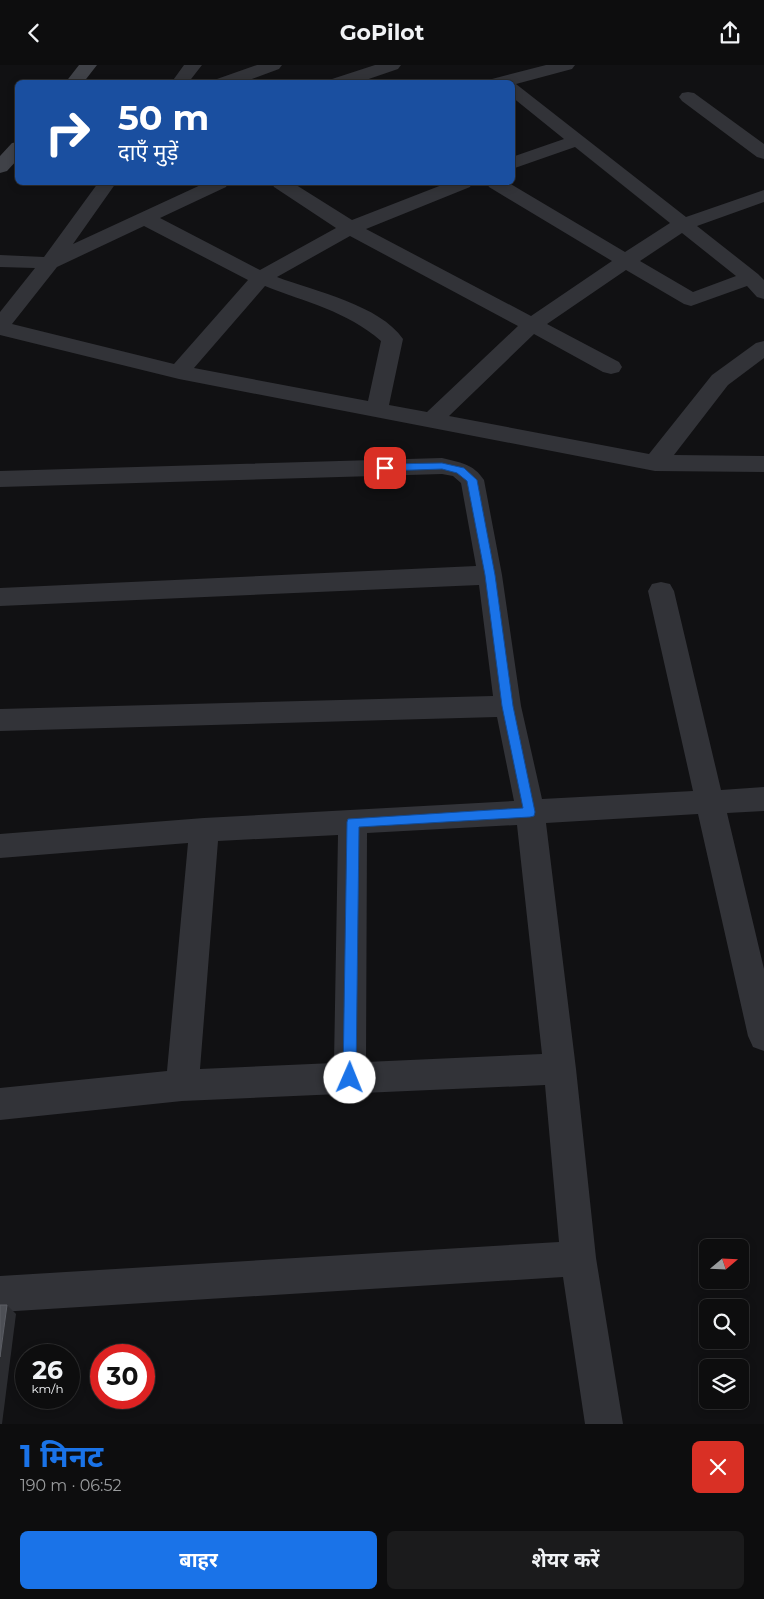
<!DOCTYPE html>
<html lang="hi">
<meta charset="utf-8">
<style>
:root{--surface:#0d0d0e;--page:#1b1b1c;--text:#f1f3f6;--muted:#9a9c9e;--line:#2d2d2e;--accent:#1a73e8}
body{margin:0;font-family:Montserrat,"Noto Sans Devanagari",sans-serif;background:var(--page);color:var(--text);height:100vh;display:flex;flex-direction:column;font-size:19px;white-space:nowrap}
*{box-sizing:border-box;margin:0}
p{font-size:16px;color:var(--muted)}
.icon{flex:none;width:28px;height:28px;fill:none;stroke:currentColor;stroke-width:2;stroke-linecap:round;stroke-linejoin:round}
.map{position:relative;height:1359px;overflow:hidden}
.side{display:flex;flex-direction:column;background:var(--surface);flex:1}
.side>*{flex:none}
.guide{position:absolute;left:15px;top:15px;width:500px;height:105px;border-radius:8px;box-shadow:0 2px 8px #0003,0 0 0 1px var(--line);background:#1a4fa0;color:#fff;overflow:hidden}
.needle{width:32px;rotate:71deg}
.tools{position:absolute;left:699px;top:1174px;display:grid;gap:10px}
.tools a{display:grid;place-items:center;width:50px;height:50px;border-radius:8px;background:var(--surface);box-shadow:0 2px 8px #0003,0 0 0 1px var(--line);font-size:25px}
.speed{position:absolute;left:15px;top:1279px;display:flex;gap:10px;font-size:25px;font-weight:700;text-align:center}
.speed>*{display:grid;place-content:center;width:65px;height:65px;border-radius:50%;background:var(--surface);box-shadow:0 2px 8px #0003,0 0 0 1px var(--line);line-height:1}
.speed small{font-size:12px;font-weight:400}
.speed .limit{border:8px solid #d22;background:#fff;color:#111}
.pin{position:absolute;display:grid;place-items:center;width:42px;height:42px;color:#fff;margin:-21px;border-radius:10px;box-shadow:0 2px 8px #0006}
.me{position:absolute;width:55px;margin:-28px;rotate:1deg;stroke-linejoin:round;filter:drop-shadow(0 0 4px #0008)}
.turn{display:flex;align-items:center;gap:18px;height:105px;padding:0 20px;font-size:22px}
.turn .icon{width:65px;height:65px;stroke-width:2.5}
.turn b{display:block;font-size:35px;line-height:42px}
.round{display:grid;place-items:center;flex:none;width:52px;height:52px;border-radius:8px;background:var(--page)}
.summary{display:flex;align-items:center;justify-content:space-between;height:85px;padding:0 20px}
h1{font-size:30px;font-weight:700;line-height:38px;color:var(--accent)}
.action{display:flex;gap:10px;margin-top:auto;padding:10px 20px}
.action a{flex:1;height:58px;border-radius:8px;background:var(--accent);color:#fff;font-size:20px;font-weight:700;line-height:58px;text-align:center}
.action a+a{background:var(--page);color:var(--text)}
header{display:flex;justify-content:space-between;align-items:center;height:65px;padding:0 20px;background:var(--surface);font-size:22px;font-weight:700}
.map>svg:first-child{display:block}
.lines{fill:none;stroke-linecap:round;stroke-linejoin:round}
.street{fill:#323338;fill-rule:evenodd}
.secondary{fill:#404248;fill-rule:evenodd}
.shaded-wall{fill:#2b2c30}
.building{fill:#4e5056;stroke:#5c5e65}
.route{fill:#1a73e8;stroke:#114b97}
</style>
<header><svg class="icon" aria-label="back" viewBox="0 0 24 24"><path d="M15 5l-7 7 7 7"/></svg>GoPilot<svg class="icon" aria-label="share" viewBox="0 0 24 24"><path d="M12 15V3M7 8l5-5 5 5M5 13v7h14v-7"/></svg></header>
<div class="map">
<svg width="764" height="1359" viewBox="0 0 764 1359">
<rect width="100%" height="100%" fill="#111113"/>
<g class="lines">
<path class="street" d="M 184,0 L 202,0 L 188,18 L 171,18 Z
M 257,0 L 282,0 L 279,4 L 241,18 L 215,18 L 217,14 Z
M 375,0 L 401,0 L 398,4 L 357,18 L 330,18 L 332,14 Z
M 546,0 L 575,0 L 572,4 L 516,19 L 686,152 L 764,125 L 764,137 L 697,161 L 758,209 L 764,215 L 764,234 L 757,232 L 747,221 L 691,241 L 684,239 L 626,205 L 547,259 L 619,297 L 622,302 L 619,307 L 611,309 L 603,307 L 534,269 L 449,351 L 649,389 L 712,310 L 756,278 L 764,276 L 764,293 L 728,320 L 674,390 L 764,391 L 764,407 L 655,406 L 179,314 L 0,270 L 0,247 L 35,203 L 0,202 L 0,190 L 44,192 L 98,118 L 116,118 L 73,179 L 205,118 L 228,118 L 226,122 L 160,153 L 260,205 L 336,163 L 274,122 L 272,118 L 293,118 L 352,155 L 447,118 L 472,118 L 470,122 L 366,164 L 531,251 L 612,196 L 489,122 L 487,118 L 509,118 L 625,187 L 670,158 L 575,82 L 512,104 L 512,92 L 564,74 L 512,32 L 512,18 L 490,18 L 492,14 ZM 144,161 L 248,215 L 174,299 L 12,259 L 57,202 ZM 682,168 L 736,211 L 693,227 L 640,196 ZM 350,171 L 518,261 L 427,347 L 389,340 L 403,274 C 380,240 314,226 277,212 ZM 265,221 C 305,237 347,246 381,276 L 368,336 L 194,303 Z
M 688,27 L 694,28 L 764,79 L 764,94 L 757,92 L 682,36 L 679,32 L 682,28 Z
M 442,393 C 459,397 474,399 484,415 L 502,510 L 521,641 L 542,734 L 693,726 L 648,526 L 652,519 L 661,517 L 670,519 L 674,526 L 721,725 L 764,722 L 764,746 L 727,748 L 764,904 L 764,986 L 753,982 L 748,971 L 698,749 L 546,758 L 576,1004 L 596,1193 L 623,1359 L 585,1359 L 563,1212 L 0,1247 L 0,1211 L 559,1177 L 545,1020 L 182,1036 L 0,1055 L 0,1023 L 167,1006 L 188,778 L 0,793 L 0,769 L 204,753 L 514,736 L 497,652 L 0,666 L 0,644 L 493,631 L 479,520 L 0,541 L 0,523 L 476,501 L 461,418 L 453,411 L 442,409 L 0,422 L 0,406 ZM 517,760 L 542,989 L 366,997 L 367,768 ZM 338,770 L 334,998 L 200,1004 L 218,776 Z"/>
<path class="secondary" d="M 79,0 L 97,0 L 83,18 L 65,18 Z
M 18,77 L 18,94 L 7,106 L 0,108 L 0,91 L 12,78 Z"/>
</g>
<path class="shaded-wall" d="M 7,1240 L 16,1249 L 2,1359 L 0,1359 L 0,1292 Z"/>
<path class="building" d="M 0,1240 L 7,1240 L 0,1292 Z"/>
<path class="route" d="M 442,398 L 464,403 L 477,415 L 495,510 L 513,641 L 535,747 L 534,751 L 530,752 L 359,762 L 356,1013 L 355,1017 L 350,1019 L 345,1017 L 343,1013 L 347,757 L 348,754 L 523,743 L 502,641 L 485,510 L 467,416 L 457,408 L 442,404 L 385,406 L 380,403 L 385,399 Z"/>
</svg>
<div class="tools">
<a><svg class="needle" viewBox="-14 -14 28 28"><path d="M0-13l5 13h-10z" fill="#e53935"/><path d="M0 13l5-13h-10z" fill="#9a9c9e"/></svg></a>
<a><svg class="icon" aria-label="search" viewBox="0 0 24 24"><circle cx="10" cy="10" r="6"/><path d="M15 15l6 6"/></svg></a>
<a><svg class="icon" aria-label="layers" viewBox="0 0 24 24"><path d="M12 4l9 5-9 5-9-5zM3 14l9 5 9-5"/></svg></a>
</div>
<div class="speed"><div>26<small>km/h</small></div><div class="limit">30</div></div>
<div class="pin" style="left:385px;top:403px;background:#d93025"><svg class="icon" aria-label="arrive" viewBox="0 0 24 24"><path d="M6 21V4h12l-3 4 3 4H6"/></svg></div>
<svg class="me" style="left:350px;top:1013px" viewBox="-20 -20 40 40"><circle r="19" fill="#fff"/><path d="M0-13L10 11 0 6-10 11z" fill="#1a73e8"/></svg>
<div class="guide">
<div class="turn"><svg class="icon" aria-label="right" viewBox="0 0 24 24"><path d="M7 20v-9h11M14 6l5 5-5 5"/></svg><div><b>50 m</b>दाएँ मुड़ें</div></div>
</div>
</div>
<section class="side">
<div class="summary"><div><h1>1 मिनट</h1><p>190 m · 06:52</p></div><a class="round" style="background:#d93025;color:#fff"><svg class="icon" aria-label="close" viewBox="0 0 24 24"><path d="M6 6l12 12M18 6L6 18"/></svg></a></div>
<div class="action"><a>बाहर</a><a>शेयर करें</a></div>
</section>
